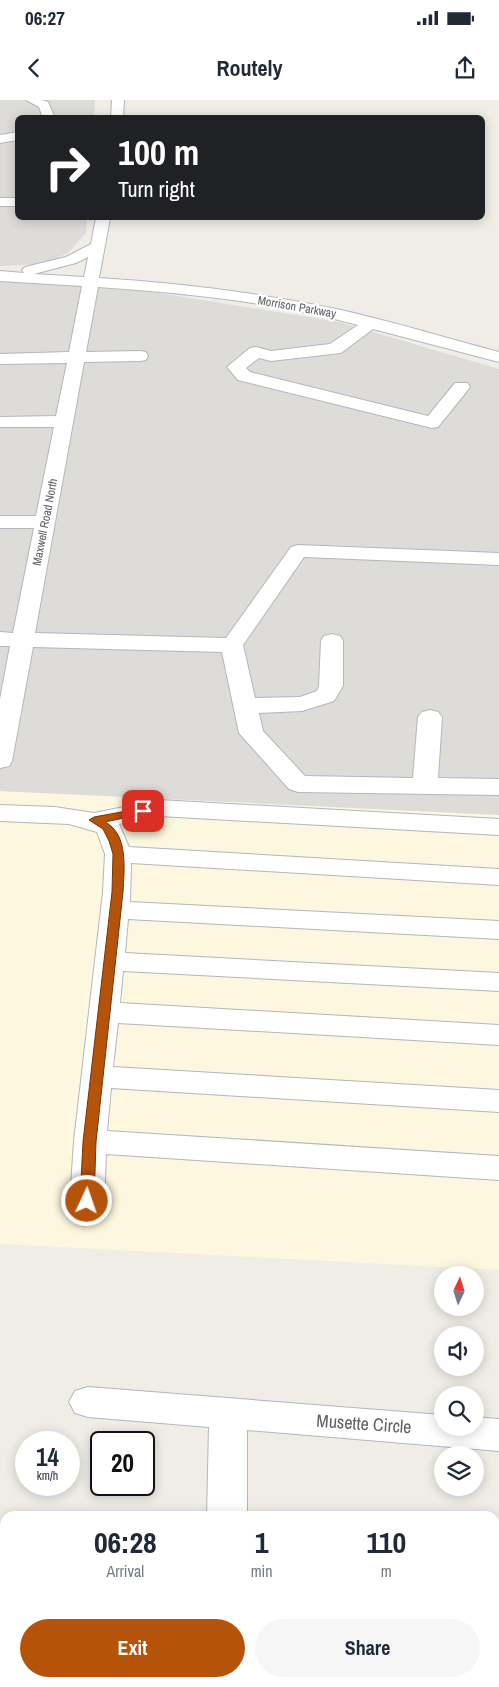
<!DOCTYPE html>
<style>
:root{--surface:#fff;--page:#f6f6f7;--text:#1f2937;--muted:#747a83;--accent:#b45309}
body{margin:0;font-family:"Archivo Narrow",sans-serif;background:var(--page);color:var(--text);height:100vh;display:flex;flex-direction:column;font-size:19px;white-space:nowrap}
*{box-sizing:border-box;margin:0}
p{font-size:16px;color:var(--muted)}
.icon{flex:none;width:28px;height:28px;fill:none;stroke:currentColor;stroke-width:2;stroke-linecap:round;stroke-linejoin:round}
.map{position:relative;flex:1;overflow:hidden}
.details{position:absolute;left:0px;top:1411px;width:500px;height:176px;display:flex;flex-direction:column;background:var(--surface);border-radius:15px 15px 0 0;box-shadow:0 2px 12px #0003}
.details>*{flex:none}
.hud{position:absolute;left:15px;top:15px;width:470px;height:105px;border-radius:8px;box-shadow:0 2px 12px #0003;background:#202124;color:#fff;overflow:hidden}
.needle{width:32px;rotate:4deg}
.tools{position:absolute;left:434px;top:1166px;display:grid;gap:10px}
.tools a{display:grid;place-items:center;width:50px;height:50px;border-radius:50%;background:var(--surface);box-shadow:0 2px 12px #0003;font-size:25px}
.speed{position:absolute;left:15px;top:1331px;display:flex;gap:10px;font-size:25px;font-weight:700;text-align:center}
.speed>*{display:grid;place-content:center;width:65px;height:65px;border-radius:50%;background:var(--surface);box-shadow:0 2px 12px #0003;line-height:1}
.speed small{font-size:12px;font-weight:400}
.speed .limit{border:2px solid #111;border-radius:8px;background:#fff;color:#111}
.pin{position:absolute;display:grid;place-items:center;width:42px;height:42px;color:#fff;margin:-21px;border-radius:10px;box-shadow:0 2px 8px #0006}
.me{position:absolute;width:55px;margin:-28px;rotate:3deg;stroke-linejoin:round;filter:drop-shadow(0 0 4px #0008)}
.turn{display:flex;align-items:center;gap:18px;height:105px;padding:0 20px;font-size:22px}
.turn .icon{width:65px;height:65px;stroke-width:2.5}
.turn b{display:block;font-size:35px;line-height:42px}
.eta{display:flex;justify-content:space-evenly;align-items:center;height:85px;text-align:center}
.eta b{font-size:30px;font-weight:800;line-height:35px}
.cta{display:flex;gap:10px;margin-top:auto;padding:10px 20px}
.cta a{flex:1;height:58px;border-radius:30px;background:var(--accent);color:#fff;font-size:20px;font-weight:800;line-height:58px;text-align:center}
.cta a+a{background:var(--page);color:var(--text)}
.status{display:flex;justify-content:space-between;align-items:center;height:35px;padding:0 25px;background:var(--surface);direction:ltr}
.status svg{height:14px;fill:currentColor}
header{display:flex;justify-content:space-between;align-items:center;height:65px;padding:0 20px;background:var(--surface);font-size:22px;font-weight:800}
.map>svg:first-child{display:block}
.commercial{fill:#fcf7de}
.industrial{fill:#dedcd8}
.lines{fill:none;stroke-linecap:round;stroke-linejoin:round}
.minor-casing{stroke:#b3b6ba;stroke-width:2}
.minor{fill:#fff;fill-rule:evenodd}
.route{fill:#b45309;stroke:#753606}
.labels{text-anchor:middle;stroke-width:4.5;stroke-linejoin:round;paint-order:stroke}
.far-street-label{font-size:12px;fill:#5e6166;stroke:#fff}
.near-street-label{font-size:18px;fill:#5e6166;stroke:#fff}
</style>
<div class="status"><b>06:27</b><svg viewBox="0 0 49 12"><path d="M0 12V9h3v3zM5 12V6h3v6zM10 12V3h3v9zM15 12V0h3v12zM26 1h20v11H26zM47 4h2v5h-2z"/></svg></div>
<header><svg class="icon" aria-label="back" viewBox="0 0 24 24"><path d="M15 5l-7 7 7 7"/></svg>Routely<svg class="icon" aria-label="share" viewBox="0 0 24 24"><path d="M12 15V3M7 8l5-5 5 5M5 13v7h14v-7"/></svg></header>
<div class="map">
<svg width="499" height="1587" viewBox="0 0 499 1587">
<rect width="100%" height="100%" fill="#efede6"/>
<path class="commercial" d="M 0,691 L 499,715 L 499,1170 L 0,1144 Z"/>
<path class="industrial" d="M 0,0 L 95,0 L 94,17 L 18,18 L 18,118 L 87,118 L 86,133 L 68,153 L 44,164 L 0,166 Z
M 0,177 L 90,182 L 339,222 L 499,269 L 499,715 L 0,691 Z"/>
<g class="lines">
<g class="minor-casing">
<path id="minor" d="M 26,0 L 42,0 L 48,2 L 55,18 L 43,18 L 39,7 Z
M 112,0 L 124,0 L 123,18 L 111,18 Z
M 18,32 L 18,40 L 0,43 L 0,35 Z
M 0,98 L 18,98 L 18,106 L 0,106 Z
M 96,118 L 110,118 L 99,178 C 180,183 261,193 341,210 C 394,222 446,238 499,252 L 499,262 L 373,229 L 341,253 L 271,261 L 259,258 L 246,268 L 250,272 L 428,316 L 455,283 L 467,283 L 470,287 L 467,291 L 438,327 L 432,328 L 238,280 L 227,267 L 250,248 L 256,247 L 271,251 L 330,244 L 358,225 C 274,202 185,193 98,187 L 86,252 L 140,251 L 146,252 L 148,256 L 146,260 L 140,261 L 84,262 L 35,533 L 226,538 L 291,447 L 298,445 L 499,453 L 499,465 L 304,457 L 243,545 L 255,598 L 300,597 L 317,591 L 319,586 L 321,541 L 324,536 L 332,534 L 340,536 L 343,541 L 343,586 L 334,601 L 302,611 L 259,613 L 263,631 L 305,676 L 413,678 L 418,617 L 422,612 L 430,610 L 438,612 L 442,617 L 438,678 L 499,679 L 499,695 L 298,692 L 289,689 L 239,633 L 222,552 L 33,547 L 12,661 L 9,666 L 0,668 L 0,599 L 10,546 L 0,546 L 0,532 L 13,533 L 34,428 L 0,428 L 0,416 L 36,416 L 54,327 L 0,327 L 0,317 L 56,316 L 67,263 L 0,264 L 0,254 L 69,252 L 82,186 L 0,181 L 0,171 L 24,173 L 22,170 L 25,167 L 66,157 L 91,144 ZM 88,157 L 84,177 L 34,174 L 76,163 Z
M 159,700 L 499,719 L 499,735 L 159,716 L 119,724 L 129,747 L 499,769 L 499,785 L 131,763 L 130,802 L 499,821 L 499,839 L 128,819 L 125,853 L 499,873 L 499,891 L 123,871 L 120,903 L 499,925 L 499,945 L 118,923 L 113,967 L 499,990 L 499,1012 L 111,988 L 107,1031 L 499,1056 L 499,1080 L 106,1054 L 104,1101 L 99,1110 L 87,1113 L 75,1110 L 70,1101 L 74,1041 L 103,792 L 105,754 L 97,732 L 69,724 L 0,721 L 0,705 L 55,707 L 94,713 Z
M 88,1287 L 442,1315 L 442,1328 L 475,1328 L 475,1317 L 499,1319 L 499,1351 L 247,1330 L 247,1416 L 207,1416 L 209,1327 L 88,1317 L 75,1313 L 69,1302 L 75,1291 Z
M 202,1582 L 246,1582 L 246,1587 L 202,1587 Z"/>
</g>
<use href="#minor" class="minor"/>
</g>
<path class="route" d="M 143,708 L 147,709 L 147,713 L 105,722 C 129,734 124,771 123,792 L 96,1042 L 94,1101 L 87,1106 L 80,1101 L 83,1042 L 112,792 L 113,754 L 109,741 L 103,729 L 89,720 L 94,717 Z"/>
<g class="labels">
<g class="far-street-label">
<text transform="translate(297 207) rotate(10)" y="4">Morrison Parkway</text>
<text transform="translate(45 422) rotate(-79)" y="4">Maxwell Road North</text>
</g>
<g class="near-street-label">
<text transform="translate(364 1324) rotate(4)" y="6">Musette Circle</text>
</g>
</g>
</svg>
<div class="tools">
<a><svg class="needle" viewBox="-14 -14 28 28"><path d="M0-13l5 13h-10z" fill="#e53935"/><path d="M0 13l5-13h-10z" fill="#747a83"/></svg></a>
<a><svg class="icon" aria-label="sound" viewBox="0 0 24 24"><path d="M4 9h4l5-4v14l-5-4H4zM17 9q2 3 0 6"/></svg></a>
<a><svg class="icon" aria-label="search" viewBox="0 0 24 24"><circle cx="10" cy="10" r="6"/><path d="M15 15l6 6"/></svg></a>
<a><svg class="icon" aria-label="layers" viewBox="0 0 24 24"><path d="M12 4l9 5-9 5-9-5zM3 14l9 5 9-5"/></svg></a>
</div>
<div class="speed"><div>14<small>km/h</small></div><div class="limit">20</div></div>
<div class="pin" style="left:143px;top:711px;background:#d93025"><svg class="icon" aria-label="arrive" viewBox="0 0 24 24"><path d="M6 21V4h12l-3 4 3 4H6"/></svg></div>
<svg class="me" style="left:87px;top:1101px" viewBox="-20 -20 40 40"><circle r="17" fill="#b45309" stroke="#fff" stroke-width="3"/><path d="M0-11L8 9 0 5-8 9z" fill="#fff"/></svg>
<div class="hud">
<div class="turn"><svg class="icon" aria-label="right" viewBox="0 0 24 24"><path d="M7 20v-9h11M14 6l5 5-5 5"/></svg><div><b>100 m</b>Turn right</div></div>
</div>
<section class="details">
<div class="eta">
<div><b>06:28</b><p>Arrival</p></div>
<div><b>1</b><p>min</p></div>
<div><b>110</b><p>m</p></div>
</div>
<div class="cta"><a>Exit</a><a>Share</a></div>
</section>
</div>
